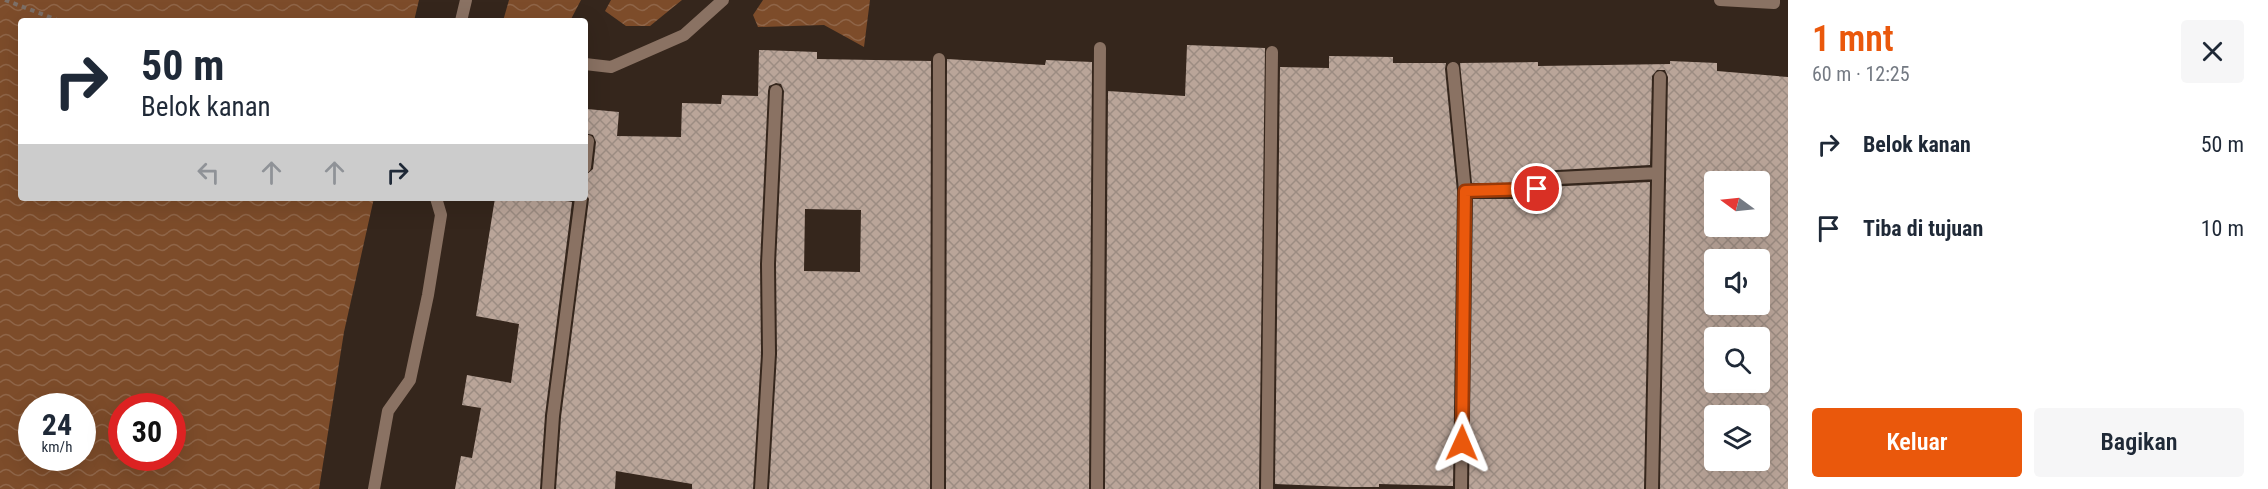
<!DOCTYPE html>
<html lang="id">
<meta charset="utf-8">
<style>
:root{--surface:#fff;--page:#f6f6f7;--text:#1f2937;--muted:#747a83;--accent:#ea580c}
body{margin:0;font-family:"Roboto Condensed",sans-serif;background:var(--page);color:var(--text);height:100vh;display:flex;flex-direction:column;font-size:22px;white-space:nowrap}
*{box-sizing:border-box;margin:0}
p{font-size:20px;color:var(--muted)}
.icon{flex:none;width:33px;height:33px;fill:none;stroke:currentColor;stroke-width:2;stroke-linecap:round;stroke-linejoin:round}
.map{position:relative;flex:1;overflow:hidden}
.details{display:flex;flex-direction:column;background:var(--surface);width:480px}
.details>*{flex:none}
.top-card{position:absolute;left:18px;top:18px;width:570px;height:183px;border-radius:6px;box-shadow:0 6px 24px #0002;background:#fff;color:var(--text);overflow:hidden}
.needle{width:39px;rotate:285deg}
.fabs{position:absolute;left:1704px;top:171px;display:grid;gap:12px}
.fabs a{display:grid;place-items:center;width:66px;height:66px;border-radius:6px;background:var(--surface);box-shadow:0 6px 24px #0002;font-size:30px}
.speed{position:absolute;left:18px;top:393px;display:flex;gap:12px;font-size:30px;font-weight:700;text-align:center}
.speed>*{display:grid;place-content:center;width:78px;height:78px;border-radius:50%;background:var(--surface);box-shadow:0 6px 24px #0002;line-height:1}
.speed small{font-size:15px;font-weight:400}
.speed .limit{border:9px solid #d22;background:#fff;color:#111}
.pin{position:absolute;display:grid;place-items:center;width:51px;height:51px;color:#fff;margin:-26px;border:3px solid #fff;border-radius:50%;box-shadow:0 2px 6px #0007}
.me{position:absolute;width:66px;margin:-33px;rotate:1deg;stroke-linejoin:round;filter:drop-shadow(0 0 4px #0008)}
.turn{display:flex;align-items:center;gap:21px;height:126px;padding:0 24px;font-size:27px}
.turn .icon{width:78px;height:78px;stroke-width:2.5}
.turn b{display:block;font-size:42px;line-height:51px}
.lanes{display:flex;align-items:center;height:57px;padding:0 24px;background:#0003;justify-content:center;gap:30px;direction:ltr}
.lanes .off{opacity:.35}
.round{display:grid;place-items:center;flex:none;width:63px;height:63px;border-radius:6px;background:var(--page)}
.overview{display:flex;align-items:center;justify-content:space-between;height:102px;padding:0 24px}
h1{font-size:36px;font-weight:600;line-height:45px;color:var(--accent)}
.button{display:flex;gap:12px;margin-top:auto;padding:12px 24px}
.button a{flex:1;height:69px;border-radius:6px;background:var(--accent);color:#fff;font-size:24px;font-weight:600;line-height:69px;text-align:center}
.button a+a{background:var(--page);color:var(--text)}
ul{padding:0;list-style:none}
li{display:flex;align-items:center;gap:18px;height:84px;padding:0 24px}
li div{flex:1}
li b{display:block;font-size:22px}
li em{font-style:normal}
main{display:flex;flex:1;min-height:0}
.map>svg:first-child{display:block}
.water{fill:url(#water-waves);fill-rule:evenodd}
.building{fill:url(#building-cross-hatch);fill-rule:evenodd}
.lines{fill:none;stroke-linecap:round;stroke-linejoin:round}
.path{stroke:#7c6f67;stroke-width:4;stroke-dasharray:4.5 4.5;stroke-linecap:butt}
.service{stroke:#8a7263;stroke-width:12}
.minor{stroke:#8a7263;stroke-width:12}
.route-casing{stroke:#983908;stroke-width:15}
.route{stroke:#ea580c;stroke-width:10}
</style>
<main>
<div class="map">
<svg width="1788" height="489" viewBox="0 0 1788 489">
<defs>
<pattern id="water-waves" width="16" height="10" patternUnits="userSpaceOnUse" patternTransform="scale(1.5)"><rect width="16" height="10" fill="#7d4c2a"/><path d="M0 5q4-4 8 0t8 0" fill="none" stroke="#8f6548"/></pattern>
<pattern id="building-cross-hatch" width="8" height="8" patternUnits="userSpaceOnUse" patternTransform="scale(1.5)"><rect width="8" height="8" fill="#baa599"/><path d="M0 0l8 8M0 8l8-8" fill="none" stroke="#9c8c82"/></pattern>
</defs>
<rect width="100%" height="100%" fill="#35261c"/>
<path class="water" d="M 0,0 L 419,0 L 414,21 L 21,21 L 21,198 L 374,198 L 344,332 L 319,489 L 0,489 ZM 32,406 L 82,406 L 82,458 L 32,458 ZM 122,406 L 172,406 L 172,458 L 122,458 Z
M 509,0 L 581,0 L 570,21 L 503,21 Z
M 611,0 L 682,0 L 650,26 L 626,26 L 605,11 Z
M 763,0 L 870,0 L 864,47 L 824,25 L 758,27 L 753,15 Z"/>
<path class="building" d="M 1187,45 L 1265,48 L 1259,489 L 1105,489 L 1108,91 L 1185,96 Z
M 759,50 L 817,52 L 817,59 L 931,61 L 930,489 L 769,489 L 777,354 L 776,264 L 784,91 L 781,84 L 776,83 L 769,86 L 768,91 L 760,264 L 761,354 L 753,489 L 692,489 L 692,484 L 616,471 L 615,489 L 556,489 L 561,417 L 589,199 L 585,191 L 585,185 L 586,175 L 593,169 L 596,142 L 593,135 L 585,133 L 587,109 L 619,112 L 617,136 L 681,137 L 682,103 L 721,104 L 722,95 L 758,96 ZM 805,209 L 861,210 L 860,272 L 804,271 Z
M 1329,56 L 1393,57 L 1393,63 L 1446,63 L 1445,69 L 1457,191 L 1453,486 L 1379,484 L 1379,487 L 1347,487 L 1275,484 L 1280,67 L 1329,68 Z
M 947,59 L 1045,65 L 1046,60 L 1092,62 L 1089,489 L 946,489 Z
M 1670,61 L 1717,63 L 1717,71 L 1788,77 L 1788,489 L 1660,489 L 1668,77 L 1665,70 L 1657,70 L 1652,76 L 1650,165 L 1538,171 L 1532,173 L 1529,183 L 1472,183 L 1460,63 L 1538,62 L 1538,66 L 1670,64 ZM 1714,182 L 1760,182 L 1760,226 L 1714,226 ZM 1714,260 L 1760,260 L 1760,304 L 1714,304 ZM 1714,338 L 1760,338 L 1760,382 L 1714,382 ZM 1714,416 L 1760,416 L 1760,460 L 1714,460 Z
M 1650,182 L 1644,489 L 1469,489 L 1473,199 L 1535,199 L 1542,196 L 1545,187 Z
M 495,198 L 549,198 L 572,202 L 545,415 L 540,489 L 455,489 L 461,456 L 472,458 L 481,408 L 462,405 L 467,375 L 511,383 L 519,324 L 476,316 Z"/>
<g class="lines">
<path class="path" d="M 5,0 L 60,21"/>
<path class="service" d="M 1720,0 L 1774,3 L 1774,0
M 461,21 L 466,0
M 585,64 L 611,67 L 684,35 L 723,0
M 374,489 L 388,411 L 410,380 L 428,295 L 441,215 L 436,198"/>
<path class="minor" d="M 1453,68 L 1465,191 L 1461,489
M 585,167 L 588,141
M 1465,191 L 1535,191 L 1538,179 L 1658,173
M 548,489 L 553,416 L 581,198
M 761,489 L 769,354 L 768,264 L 776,91
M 938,489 L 939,59
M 1097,489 L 1100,48
M 1267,489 L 1272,52
M 1652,489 L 1660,77"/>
</g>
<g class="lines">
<g class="route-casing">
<path id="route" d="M 1462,443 L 1465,191 L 1537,189"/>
</g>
<use href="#route" class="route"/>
</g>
</svg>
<div class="fabs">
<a><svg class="needle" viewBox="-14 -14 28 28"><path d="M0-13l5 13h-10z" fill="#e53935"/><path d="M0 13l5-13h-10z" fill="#747a83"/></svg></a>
<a><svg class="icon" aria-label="sound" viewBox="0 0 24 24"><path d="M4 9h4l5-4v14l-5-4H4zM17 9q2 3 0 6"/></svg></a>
<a><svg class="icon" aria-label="search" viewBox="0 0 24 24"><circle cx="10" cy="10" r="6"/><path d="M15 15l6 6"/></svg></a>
<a><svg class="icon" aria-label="layers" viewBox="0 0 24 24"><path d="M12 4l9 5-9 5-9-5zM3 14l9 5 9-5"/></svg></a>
</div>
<div class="speed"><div>24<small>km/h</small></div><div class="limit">30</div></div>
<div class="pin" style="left:1537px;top:189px;background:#d93025"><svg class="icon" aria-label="arrive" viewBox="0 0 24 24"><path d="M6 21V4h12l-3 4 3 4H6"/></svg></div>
<svg class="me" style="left:1462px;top:443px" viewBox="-20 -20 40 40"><path d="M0-17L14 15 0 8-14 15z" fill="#ea580c" stroke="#fff" stroke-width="4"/></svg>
<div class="top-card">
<div class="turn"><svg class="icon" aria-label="right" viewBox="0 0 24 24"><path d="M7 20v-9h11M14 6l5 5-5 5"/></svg><div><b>50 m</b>Belok kanan</div></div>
<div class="lanes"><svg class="icon off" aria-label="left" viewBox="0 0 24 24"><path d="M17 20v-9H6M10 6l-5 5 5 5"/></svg><svg class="icon off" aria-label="ahead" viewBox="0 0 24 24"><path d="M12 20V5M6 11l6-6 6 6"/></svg><svg class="icon off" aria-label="ahead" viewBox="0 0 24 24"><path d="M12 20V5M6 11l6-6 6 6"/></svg><svg class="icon" aria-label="right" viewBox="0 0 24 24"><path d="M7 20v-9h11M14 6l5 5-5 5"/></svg></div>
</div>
</div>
<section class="details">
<div class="overview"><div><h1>1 mnt</h1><p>60 m · 12:25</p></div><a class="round"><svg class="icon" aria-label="close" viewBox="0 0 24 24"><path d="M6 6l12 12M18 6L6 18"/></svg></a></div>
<ul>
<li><svg class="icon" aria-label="right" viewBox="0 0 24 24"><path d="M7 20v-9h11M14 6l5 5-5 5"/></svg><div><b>Belok kanan</b></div><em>50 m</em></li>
<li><svg class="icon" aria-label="arrive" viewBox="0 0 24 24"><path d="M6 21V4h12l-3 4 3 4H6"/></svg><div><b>Tiba di tujuan</b></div><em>10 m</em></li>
</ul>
<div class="button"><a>Keluar</a><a>Bagikan</a></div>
</section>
</main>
